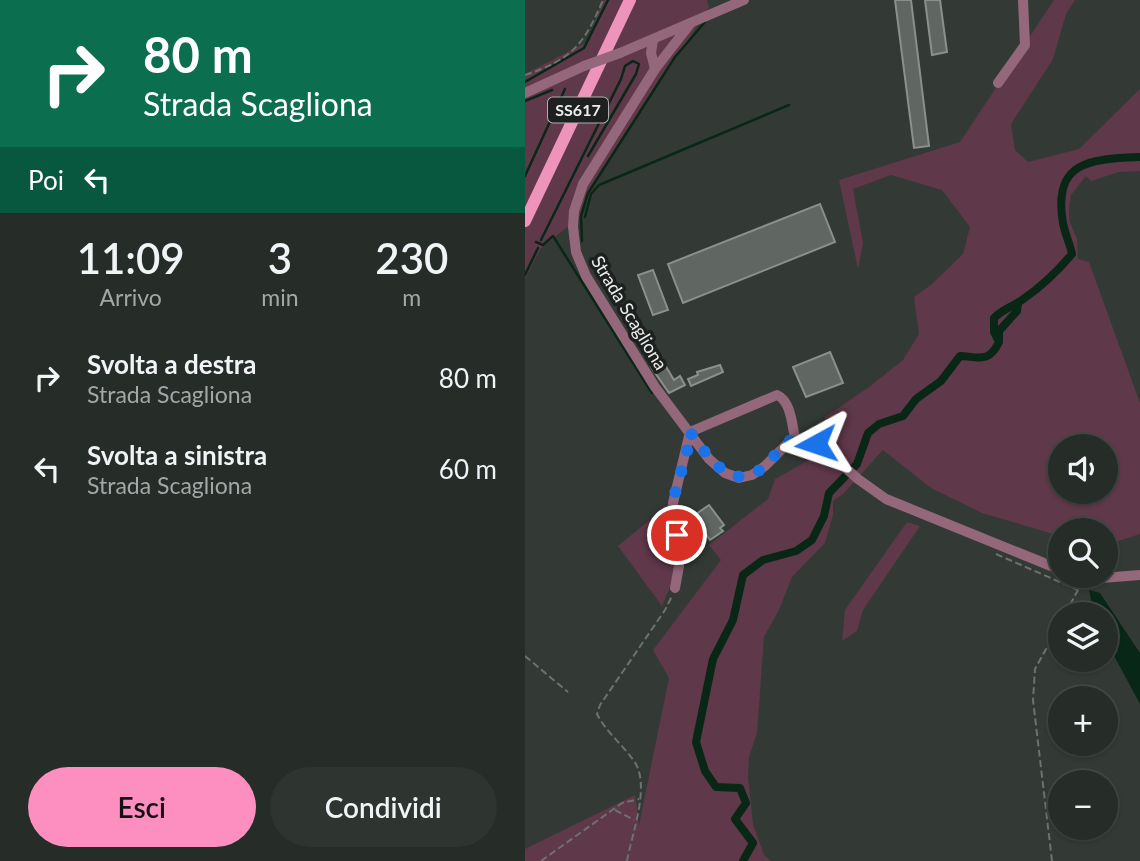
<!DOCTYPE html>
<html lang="it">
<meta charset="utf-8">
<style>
:root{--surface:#262c28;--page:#2e3430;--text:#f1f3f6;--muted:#a4a7a8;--line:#424845;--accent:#fd8ec0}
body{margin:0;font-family:Lato,sans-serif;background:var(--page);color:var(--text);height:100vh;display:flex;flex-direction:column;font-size:26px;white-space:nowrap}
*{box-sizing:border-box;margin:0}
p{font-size:23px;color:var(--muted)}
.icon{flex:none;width:38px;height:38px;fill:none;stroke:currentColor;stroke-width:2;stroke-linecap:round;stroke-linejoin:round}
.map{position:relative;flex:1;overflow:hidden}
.drawer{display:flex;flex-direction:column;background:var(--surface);width:525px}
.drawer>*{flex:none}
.guide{background:#0b6e4f;color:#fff;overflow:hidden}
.controls{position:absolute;left:523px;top:434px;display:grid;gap:14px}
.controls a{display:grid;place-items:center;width:70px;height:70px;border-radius:50%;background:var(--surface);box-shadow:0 2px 5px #0004,0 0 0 2px var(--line);font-size:35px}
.pin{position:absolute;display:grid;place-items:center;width:60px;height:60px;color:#fff;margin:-30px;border:4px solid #fff;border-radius:50%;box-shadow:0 2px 7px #0007}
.me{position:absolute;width:77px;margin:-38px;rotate:265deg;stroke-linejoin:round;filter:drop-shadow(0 0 5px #0008)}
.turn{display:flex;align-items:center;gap:24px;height:147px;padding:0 28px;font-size:32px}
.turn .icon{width:91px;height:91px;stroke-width:2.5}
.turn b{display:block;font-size:49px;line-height:60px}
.then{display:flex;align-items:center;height:66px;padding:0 28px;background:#0003;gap:14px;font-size:26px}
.eta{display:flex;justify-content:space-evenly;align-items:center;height:119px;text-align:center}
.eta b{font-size:42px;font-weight:600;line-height:49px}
.primary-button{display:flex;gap:14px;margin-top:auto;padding:14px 28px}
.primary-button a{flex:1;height:80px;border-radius:42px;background:var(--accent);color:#111;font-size:28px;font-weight:600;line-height:80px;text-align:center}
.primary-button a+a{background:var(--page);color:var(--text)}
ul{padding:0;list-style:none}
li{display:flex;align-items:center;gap:21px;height:91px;padding:0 28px}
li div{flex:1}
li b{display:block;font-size:26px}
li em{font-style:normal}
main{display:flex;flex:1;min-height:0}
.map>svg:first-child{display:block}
.green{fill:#5f3849;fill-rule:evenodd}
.water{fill:#092716}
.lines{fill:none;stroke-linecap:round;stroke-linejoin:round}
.stream{stroke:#092716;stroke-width:2.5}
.canal{stroke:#092716;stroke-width:8}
.building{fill:#606662;stroke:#89918c;stroke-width:2}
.path{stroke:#6c726e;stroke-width:2;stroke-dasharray:7 3.5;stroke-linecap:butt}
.minor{stroke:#94677a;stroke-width:10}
.major{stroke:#ee94bb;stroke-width:12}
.minor-bridge{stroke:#94677a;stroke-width:10}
.route{stroke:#1a73e8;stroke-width:12;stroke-dasharray:0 21.6}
.labels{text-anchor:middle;stroke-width:7;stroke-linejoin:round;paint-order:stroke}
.shield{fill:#1d201e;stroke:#acb0ae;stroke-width:2}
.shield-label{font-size:16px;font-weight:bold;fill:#eaeeec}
.street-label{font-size:18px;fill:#eaeeec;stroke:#1d201e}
</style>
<main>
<section class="drawer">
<div class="guide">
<div class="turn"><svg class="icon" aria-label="right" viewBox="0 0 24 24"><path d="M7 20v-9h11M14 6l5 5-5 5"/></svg><div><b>80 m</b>Strada Scagliona</div></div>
<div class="then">Poi<svg class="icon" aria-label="left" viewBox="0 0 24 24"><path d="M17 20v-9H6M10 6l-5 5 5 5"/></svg></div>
</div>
<div class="eta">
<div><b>11:09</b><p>Arrivo</p></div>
<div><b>3</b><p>min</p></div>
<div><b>230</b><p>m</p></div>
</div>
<ul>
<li><svg class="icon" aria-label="right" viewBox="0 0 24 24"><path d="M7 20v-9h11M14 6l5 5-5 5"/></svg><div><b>Svolta a destra</b><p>Strada Scagliona</p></div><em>80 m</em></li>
<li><svg class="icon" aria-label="left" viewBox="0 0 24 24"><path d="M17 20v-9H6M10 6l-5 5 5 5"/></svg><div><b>Svolta a sinistra</b><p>Strada Scagliona</p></div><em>60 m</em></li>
</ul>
<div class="primary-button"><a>Esci</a><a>Condividi</a></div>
</section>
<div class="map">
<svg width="615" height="861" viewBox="0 0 615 861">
<rect width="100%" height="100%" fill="#333a35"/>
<path class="green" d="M 78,0 L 182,0 L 184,8 L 63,192 L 54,218 L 16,248 L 0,279 L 0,74 L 62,42 Z
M 529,0 L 550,0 L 541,14 L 528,59 L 486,124 L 490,150 L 503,162 L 554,149 L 615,89 L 615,171 L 594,172 L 566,181 L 561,176 L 546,195 L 544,209 L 544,220 L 552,239 L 553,259 L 564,262 L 615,403 L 615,534 L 581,545 L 581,530 L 536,530 L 535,536 L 457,513 L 406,488 L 358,450 L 318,494 L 308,501 L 308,515 L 300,543 L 267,577 L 254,610 L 239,637 L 232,733 L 224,757 L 223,777 L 228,824 L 239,855 L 246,861 L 0,861 L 0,849 L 110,795 L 114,825 L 144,678 L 128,650 L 196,560 L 184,545 L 243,499 L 250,479 L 295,454 L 300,417 L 344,387 L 378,360 L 394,334 L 389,297 L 407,284 L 438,254 L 445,227 L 417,190 L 366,175 L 328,189 L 338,243 L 333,269 L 314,180 L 435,142 ZM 536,446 L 581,446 L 581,492 L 536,492 Z
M 143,505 L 150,559 L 149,578 L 137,606 L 93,546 Z
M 382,522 L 395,526 L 338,610 L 332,631 L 317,641 L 320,610 Z"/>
<path class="water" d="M 564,590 L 575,593 L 615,653 L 615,704 L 581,641 L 581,614 L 569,614 Z"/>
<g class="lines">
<path class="stream" d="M 0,82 L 59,48 L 83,0
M 0,101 L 27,90
M 0,176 L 40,89
M 60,217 L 66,194 L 74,185 L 264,105
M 16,240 L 96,79 L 100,66 L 108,61 L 114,64 L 111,74 L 63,156
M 57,241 L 56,216 L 63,193 L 150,57 L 180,22
M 11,242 L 18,245 L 28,236 L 127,393
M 0,275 L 13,248"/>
<path class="canal" d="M 474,339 L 474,331 L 492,311 L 493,303
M 218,861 L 228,843 L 210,819 L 221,803 L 215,788 L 191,787 L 180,771 L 171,742 L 188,659 L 208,620 L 218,575 L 238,560 L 271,551 L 287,540 L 299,516 L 304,493 L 332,464 L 343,433 L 354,424 L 378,416 L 391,399 L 416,381 L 435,356 C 455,357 464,363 474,342 L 469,332 L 469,318 C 478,309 487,307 497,300 C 516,287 532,272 547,254 C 545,244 540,234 538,223 C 527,160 567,159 615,157"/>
</g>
<path class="building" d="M 370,0 L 386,0 L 404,146 L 389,148 Z
M 400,0 L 415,0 L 422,52 L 407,55 Z
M 295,204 L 310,242 L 158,303 L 143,264 Z
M 128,270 L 143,310 L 128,315 L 113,275 Z
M 305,352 L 318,383 L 281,397 L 268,367 Z
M 137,360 L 149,380 L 155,376 L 160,385 L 144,393 L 126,367 Z
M 195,365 L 198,372 L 166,386 L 163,379 L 173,375 L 172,372 Z
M 184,505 L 199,525 L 195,528 L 198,531 L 185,540 L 173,524 L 169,527 L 164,519 Z"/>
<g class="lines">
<path class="path" d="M 0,75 C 48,59 59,44 78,0
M 471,554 L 553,590
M 540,614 L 553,590 L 558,587
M 0,656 L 43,692
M 90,810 L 109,820
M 16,861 L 97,803 L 114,799
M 102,861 C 107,833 126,785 109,761 C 97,744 81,732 72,714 L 75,705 L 140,610 L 147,596
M 527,861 L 508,700 L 510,669 L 536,622"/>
<path class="minor" d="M 165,24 L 130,69 L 58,184 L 49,211 L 48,227 L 51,252 L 61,276 L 130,387 L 184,459 L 200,473 L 214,478 L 227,475 L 240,466 L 266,440 L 277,439 L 298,448 L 333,479 L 361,499 L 536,570
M 128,40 L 126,53 L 130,69
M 95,53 L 219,0
M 473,83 L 500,45 L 498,0
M 0,93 L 59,66
M 165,432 L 252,395 C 266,401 267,425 270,438
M 555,576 L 564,579 L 615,575
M 150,588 L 154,566 L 148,503 L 165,432"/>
<path class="major" d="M 0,221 L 105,0"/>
<path class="minor-bridge" d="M 59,66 L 95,53"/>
</g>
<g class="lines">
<path class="route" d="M 152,535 L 149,497 L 164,444 L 165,432 C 186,461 210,498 245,461 C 251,454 260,441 269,439 C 276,437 284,442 291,444"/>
</g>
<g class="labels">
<rect class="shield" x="23" y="97.5" width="60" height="25" rx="5"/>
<g class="shield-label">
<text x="53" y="116">SS617</text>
</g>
<g class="street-label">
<text transform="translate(104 313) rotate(59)" y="6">Strada Scagliona</text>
</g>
</g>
</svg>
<div class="controls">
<a><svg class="icon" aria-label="sound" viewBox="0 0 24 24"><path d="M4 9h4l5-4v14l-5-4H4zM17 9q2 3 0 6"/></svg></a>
<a><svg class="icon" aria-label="search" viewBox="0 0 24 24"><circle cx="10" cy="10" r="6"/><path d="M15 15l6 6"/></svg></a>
<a><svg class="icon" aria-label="layers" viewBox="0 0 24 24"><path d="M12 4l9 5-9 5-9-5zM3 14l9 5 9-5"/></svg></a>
<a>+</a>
<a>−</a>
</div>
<div class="pin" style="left:152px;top:535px;background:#d93025"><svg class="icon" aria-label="arrive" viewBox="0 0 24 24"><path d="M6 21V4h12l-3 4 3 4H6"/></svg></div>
<svg class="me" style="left:291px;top:444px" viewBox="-20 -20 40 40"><path d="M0-17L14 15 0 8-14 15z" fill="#1a73e8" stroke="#fff" stroke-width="4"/></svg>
</div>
</main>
